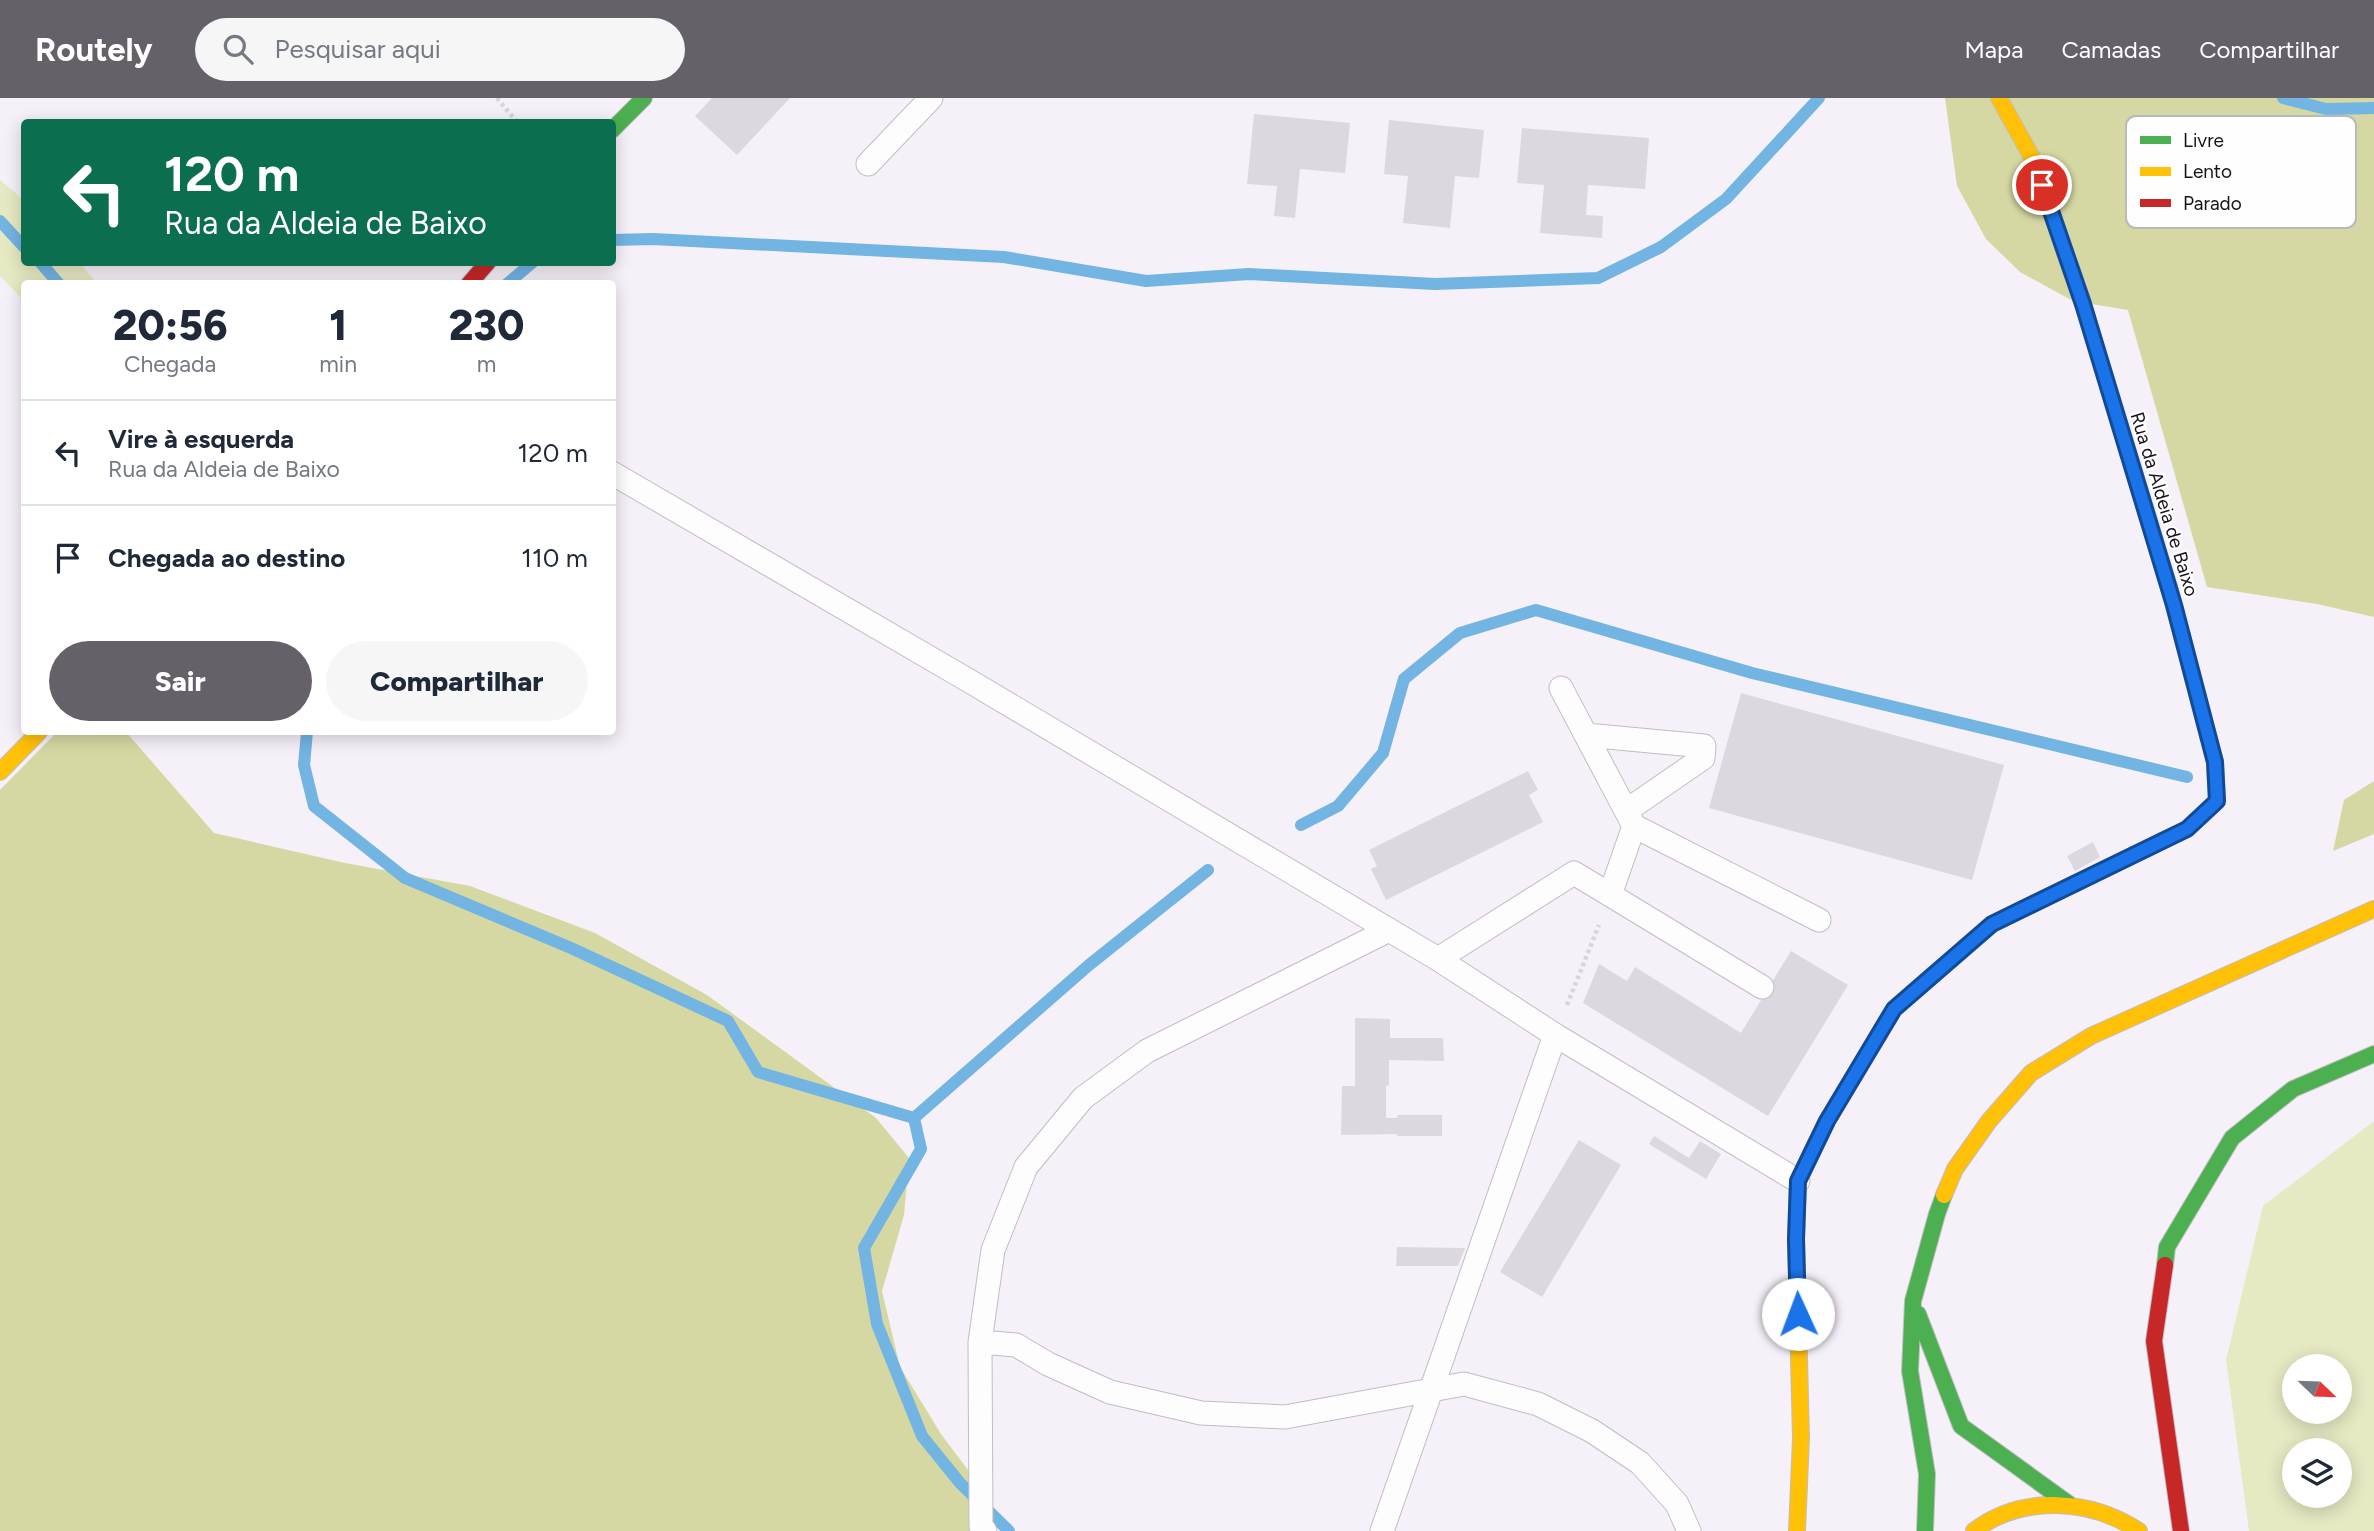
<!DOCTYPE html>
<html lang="pt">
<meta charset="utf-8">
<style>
:root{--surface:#fff;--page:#f6f6f7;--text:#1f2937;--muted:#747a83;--line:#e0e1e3;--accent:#666069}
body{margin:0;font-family:Figtree,sans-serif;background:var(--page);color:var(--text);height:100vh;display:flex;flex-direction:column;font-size:26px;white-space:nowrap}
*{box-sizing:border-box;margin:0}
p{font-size:23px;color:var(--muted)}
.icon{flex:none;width:38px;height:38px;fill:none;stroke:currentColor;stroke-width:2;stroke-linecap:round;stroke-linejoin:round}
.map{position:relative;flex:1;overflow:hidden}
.side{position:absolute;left:21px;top:182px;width:595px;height:455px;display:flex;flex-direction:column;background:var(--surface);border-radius:7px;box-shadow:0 4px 18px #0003}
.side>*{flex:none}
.hud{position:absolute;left:21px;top:21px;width:595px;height:147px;border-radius:7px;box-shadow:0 4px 18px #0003;background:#0b6e4f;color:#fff;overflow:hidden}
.needle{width:46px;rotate:113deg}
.controls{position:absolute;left:2282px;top:1256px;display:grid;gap:14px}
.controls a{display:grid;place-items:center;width:70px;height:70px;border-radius:50%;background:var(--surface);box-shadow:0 4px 18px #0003;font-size:35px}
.pin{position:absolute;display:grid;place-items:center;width:60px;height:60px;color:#fff;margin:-30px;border:4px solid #fff;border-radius:50%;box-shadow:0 2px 7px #0007}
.me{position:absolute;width:77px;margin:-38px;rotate:358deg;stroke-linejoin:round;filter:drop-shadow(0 0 5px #0008)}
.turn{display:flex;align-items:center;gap:24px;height:147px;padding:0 28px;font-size:32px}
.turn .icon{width:91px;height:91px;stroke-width:2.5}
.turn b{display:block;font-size:49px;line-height:60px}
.eta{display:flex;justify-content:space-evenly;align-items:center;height:119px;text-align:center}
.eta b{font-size:42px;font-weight:800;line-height:49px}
.action{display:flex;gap:14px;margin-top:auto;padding:14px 28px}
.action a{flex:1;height:80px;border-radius:42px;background:var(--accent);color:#fff;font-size:28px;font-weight:800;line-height:80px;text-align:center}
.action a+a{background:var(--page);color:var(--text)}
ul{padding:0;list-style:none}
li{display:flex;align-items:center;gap:21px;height:105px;padding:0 28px;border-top:2px solid var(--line)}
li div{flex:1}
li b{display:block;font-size:26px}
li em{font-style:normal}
header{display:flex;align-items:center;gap:42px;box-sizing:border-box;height:98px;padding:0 35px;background:var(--accent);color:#fff}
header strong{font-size:33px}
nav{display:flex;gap:38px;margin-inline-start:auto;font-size:24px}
.search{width:490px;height:63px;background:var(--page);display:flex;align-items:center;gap:18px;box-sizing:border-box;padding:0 24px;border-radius:38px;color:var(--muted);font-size:26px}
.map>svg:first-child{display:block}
.green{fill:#e7e9c3;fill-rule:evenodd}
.forest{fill:#d6d8a3}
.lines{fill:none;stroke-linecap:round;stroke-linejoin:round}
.stream{stroke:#72b4e2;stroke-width:12}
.building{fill:#ddd7e0}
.lane-casing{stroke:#c2bcc5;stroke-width:25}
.fast-casing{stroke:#c2bcc5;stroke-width:18}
.slow-casing{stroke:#c2bcc5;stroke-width:18}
.jam-casing{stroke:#c2bcc5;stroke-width:18}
.path{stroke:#d7d5d7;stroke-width:4.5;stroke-dasharray:3.5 3.5;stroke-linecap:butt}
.lane{stroke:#fefdfe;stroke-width:23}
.fast{stroke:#4caf50;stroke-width:16}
.slow{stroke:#ffc107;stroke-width:16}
.jam{stroke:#c62828;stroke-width:16}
.route-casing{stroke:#114b97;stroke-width:18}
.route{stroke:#1a73e8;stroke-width:12}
.labels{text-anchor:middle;stroke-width:5;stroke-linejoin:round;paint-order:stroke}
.street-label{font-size:19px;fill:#19131c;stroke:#fefefe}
.key{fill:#fefefe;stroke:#b9b8ba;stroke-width:2}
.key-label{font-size:19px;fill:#19131c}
</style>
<header>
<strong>Routely</strong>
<div class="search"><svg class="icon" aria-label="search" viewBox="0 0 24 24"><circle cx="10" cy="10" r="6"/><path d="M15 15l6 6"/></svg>Pesquisar aqui</div>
<nav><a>Mapa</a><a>Camadas</a><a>Compartilhar</a></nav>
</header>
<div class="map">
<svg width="2374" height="1433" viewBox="0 0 2374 1433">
<rect width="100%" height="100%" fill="#f6f0f8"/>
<path class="green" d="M 0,82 L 24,102 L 24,164 L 80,165 L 97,185 L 24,186 L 24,203 L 0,178 Z
M 2374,1023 L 2374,1433 L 2249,1433 L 2226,1262 L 2263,1108 ZM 2294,1269 L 2340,1269 L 2340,1314 L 2294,1314 ZM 2294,1353 L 2340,1353 L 2340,1398 L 2294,1398 Z"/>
<path class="forest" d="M 1945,0 L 2374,0 L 2374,519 L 2317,506 L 2207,489 L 2128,212 L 2073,203 L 2020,174 L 1986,141 L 1957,88 Z
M 57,634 L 126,634 L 214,735 L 345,765 L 470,788 L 595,835 L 707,897 L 876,1020 L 909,1060 L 904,1117 L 882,1193 L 900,1269 L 941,1336 L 983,1392 L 979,1433 L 0,1433 L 0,692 Z
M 2374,683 L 2374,736 L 2333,753 L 2344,702 Z"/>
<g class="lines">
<path class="stream" d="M 2283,0 L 2326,11 L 2374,10
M 0,123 L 24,149
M 612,142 L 653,141 L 1004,159 L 1146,183 L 1249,176 L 1435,186 L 1598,180 L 1661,149 L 1726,101 L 1819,0
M 40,164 L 59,186
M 507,186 L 533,164
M 307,634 L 304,667 L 314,708 L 405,780 L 571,850 L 728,923 L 758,974 L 914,1020 L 1089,867 L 1208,772
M 1301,727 L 1338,708 L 1383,655 L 1404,581 L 1460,535 L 1536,512 L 1752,575 L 2187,679
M 914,1020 L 921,1051 L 864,1150 L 877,1226 L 922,1338 L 960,1385 L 1009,1433"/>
</g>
<path class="building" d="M 712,0 L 790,0 L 737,57 L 695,18 Z
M 1254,16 L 1350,25 L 1345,75 L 1300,71 L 1295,120 L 1274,118 L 1277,88 L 1247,86 Z
M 1389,22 L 1484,32 L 1479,80 L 1455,78 L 1450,130 L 1403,125 L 1408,78 L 1384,76 Z
M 1522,30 L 1649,40 L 1645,91 L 1588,87 L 1586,117 L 1603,118 L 1602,140 L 1540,135 L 1544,87 L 1517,85 Z
M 1741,595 L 2004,667 L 1972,782 L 1709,710 Z
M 1528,673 L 1538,692 L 1529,697 L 1543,724 L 1386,802 L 1371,771 L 1377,768 L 1369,752 Z
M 2093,744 L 2100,759 L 2075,773 L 2067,758 Z
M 1791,853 L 1848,887 L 1768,1018 L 1583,905 L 1599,866 L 1627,883 L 1635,869 L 1741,935 Z
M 1355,920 L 1390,921 L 1390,940 L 1443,940 L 1444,963 L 1389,962 L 1389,987 L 1386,988 L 1386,1020 L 1397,1020 L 1398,1017 L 1442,1017 L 1442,1038 L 1397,1038 L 1397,1036 L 1341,1037 L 1342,988 L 1355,988 Z
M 1654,1038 L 1689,1060 L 1700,1043 L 1721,1056 L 1706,1081 L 1649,1046 Z
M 1579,1042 L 1621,1067 L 1542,1199 L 1500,1174 Z
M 1397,1149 L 1465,1150 L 1458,1168 L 1396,1168 Z"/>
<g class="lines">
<g class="lane-casing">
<path id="lane" d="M 868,66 L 931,0
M 612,375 L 966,581 L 1438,861 L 1555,937 L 1798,1083
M 1561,590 L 1634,728 L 1610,797
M 1586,637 L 1704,648 L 1703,660 L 1626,713
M 1634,728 L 1819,822
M 1438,861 L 1574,775 L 1762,889
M 980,1244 L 1016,1247 L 1048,1266 L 1110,1294 L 1201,1315 L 1285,1319 L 1464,1286 L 1538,1306 L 1592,1333 L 1640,1365 L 1677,1406 L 1689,1433
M 985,1433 L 981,1428 L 980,1244 L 993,1152 L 1026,1069 L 1083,1000 L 1147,953 L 1389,832
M 1382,1433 L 1555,937"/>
</g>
<g class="fast-casing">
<path id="fast" d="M 612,32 L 644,0
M 2162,743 L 2187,731 L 2217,703 L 2215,664 L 2169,489
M 2165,1167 L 2167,1149 L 2232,1040 L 2293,991 L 2374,956
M 1918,1216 L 1961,1328 L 2069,1406
M 1925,1433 L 1927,1376 L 1910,1273 L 1913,1203 L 1937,1116 L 1944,1097"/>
</g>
<g class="slow-casing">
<path id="slow" d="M 1999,0 L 2034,63 L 2063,148
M 0,674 L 39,634
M 1944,1097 L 1955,1071 L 1989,1023 L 2031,975 L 2091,938 L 2374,811
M 1797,1433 L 1801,1340 L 1796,1141 L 1798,1083 L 1827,1023 L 1894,911 L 1933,877
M 1974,1433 C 2022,1396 2091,1401 2139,1433"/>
</g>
<g class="jam-casing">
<path id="jam" d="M 2063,148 L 2083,206 L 2169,489
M 469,186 L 488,164
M 1933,877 L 1992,826 L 2162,743
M 2165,1167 L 2154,1243 L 2181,1433"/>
</g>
<path class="path" d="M 497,0 L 517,24
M 1567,907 L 1599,827"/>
<use href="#lane" class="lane"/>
<use href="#fast" class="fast"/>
<use href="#slow" class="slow"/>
<use href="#jam" class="jam"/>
</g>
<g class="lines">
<g class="route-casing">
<path id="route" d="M 1798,1216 L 1796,1141 L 1798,1083 L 1827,1023 L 1894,911 L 1992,826 L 2187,731 L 2217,703 L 2215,664 L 2174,507 L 2083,206 L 2042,87"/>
</g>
<use href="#route" class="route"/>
</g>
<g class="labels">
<g class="street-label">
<text transform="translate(2165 406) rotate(73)" y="7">Rua da Aldeia de Baixo</text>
</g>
</g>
<rect x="2126" y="18" width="230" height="112" rx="10" class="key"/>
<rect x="2140" y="38" width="31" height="8" fill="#4caf50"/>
<rect x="2140" y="69" width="31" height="9" fill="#ffc107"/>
<rect x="2140" y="101" width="31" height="8" fill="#c62828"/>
<g class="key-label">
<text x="2183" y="49">Livre</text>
<text x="2183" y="80">Lento</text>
<text x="2183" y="112">Parado</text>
</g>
</svg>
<div class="controls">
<a><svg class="needle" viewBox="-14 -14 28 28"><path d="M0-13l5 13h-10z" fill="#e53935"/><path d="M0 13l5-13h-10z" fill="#747a83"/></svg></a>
<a><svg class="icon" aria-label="layers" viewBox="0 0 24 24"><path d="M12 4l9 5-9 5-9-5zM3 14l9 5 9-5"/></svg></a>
</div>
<div class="pin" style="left:2042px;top:87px;background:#d93025"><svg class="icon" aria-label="arrive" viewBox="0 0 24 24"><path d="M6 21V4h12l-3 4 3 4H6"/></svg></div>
<svg class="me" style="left:1798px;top:1216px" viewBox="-20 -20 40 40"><circle r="19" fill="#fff"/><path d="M0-13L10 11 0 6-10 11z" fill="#1a73e8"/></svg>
<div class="hud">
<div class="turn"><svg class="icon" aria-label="left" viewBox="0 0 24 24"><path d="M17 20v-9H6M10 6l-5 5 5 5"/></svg><div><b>120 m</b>Rua da Aldeia de Baixo</div></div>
</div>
<section class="side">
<div class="eta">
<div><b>20:56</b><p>Chegada</p></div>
<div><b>1</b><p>min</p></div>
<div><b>230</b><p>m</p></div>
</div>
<ul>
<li><svg class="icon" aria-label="left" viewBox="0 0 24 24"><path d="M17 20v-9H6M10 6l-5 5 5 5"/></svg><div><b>Vire à esquerda</b><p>Rua da Aldeia de Baixo</p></div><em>120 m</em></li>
<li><svg class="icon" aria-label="arrive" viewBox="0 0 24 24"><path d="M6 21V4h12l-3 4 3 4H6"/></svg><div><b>Chegada ao destino</b></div><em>110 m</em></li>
</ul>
<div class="action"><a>Sair</a><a>Compartilhar</a></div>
</section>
</div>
